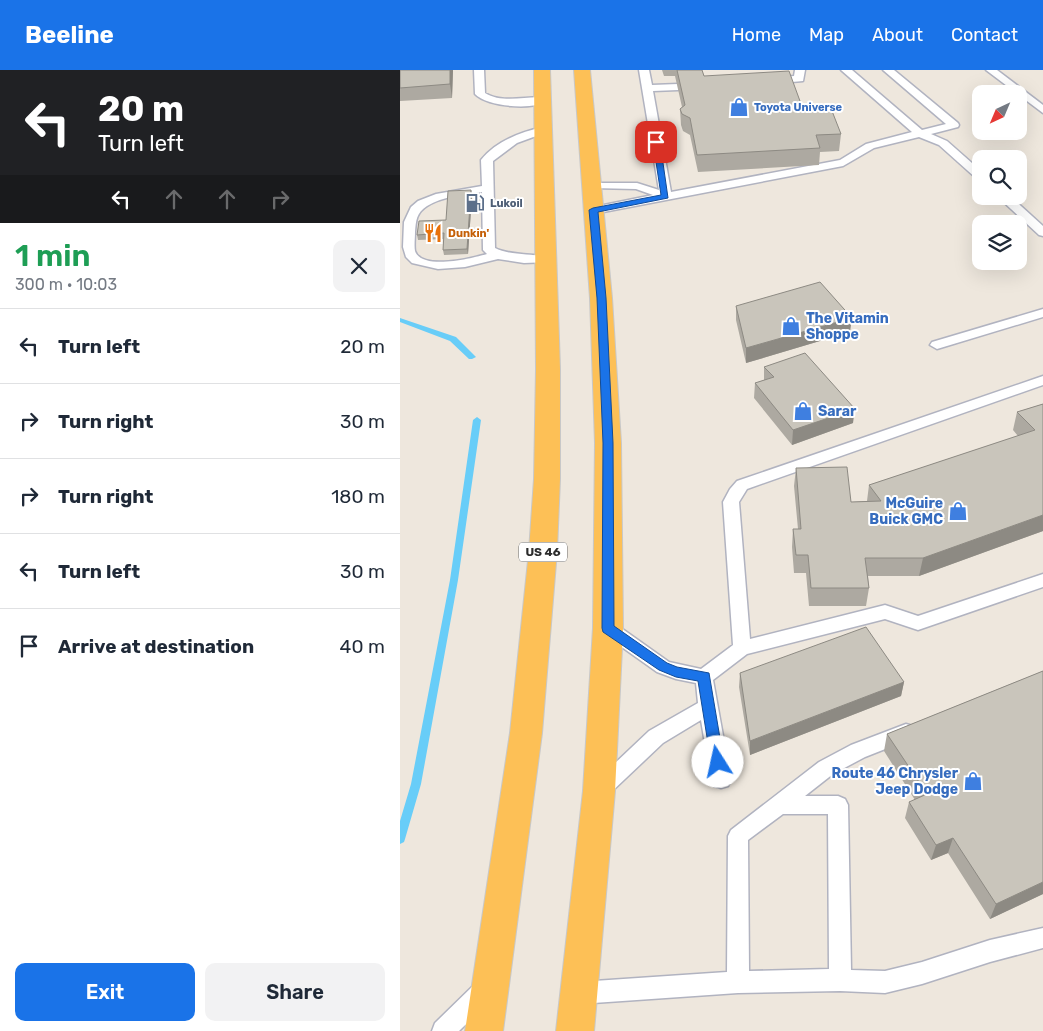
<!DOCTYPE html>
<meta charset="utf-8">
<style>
:root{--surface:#fff;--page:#f2f2f3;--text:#1f2937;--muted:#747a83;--line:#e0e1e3;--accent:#1a73e8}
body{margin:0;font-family:Rubik,sans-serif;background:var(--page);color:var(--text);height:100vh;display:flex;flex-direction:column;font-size:19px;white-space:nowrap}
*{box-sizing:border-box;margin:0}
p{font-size:16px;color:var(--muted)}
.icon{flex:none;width:28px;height:28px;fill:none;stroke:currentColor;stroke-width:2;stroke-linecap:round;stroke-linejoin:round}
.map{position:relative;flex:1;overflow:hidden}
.panel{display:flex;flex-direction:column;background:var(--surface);width:400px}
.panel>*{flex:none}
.hud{background:#202124;color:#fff;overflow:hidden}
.needle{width:32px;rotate:224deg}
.buttons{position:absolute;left:572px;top:15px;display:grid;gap:10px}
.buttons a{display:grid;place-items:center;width:55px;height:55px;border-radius:10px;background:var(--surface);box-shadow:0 5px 20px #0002;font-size:25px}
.pin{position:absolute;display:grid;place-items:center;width:42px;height:42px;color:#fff;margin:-21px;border-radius:10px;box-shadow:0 2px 8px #0006}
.me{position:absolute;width:55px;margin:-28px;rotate:350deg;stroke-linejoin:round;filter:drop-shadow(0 0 4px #0008)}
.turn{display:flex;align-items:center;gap:18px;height:105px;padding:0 15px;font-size:22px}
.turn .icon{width:65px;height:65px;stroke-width:2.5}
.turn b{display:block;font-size:35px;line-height:42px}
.lanes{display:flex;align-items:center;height:48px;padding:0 15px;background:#0003;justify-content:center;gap:25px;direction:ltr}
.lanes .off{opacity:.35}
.round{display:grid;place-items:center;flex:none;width:52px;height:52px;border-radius:10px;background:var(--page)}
.summary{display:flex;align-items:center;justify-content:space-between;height:85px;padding:0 15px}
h1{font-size:30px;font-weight:600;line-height:38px;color:#1e9e55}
.action{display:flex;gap:10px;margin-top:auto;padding:10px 15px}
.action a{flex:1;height:58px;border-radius:10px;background:var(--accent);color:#fff;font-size:20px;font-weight:600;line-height:58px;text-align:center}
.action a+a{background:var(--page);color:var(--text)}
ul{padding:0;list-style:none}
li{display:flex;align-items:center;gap:15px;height:75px;padding:0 15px;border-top:1px solid var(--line)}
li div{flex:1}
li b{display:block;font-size:19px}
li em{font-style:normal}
header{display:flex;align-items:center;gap:30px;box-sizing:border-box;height:70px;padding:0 25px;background:var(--accent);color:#fff}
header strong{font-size:24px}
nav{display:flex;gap:28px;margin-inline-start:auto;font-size:18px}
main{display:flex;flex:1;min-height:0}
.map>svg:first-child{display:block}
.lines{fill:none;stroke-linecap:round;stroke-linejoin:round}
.stream{fill:#68cdf8;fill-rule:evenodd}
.service-casing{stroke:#b1b3c0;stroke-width:3}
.trunk-casing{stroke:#c8c8c8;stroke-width:2}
.service{fill:#fff;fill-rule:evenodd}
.trunk{fill:#fdc056;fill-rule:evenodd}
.wall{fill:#ada9a1}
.shaded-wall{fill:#8d8a83}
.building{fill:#c9c5bb;stroke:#8d8a83}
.route{fill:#1a73e8;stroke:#114b97}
.labels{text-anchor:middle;stroke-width:4;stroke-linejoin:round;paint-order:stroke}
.far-shop-label{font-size:11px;font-weight:bold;fill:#366cbe;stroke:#fff;text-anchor:start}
.far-service-label{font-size:11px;font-weight:bold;fill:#4e5e75;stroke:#fff;text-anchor:start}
.far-food-label{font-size:11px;font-weight:bold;fill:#c56008;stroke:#fff;text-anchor:start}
.shield{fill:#fff;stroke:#6b6b6b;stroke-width:1}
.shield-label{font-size:12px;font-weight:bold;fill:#2c2c2c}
.shop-label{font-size:14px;font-weight:bold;fill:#366cbe;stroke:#fff;text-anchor:start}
</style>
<header>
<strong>Beeline</strong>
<nav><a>Home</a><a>Map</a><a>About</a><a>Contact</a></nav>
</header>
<main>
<section class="panel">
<div class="hud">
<div class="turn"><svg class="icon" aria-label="left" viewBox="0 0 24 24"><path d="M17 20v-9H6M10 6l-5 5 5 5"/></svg><div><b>20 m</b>Turn left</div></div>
<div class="lanes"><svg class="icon" aria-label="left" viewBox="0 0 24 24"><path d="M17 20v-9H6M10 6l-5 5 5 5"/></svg><svg class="icon off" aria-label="ahead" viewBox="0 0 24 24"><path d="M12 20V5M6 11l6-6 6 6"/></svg><svg class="icon off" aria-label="ahead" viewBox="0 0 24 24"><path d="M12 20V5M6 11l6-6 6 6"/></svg><svg class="icon off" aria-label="right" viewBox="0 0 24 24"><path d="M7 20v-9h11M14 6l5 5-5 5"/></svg></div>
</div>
<div class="summary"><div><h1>1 min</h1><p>300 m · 10:03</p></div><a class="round"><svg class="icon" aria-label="close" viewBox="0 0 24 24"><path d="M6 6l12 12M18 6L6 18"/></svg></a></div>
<ul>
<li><svg class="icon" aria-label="left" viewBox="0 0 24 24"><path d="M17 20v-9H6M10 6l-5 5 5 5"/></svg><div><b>Turn left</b></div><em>20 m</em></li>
<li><svg class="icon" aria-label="right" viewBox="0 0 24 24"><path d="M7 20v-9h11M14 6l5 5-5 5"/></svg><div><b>Turn right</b></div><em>30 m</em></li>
<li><svg class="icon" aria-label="right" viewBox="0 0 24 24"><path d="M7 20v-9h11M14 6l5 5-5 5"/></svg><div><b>Turn right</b></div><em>180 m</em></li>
<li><svg class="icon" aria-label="left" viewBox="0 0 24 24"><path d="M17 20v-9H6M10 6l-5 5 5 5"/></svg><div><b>Turn left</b></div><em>30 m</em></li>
<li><svg class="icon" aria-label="arrive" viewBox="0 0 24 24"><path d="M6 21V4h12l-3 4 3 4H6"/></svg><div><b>Arrive at destination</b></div><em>40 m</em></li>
</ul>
<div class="action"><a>Exit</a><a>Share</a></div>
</section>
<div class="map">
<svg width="643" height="961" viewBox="0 0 643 961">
<rect width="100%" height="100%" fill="#eee7dd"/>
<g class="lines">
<path class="stream" d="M 0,248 L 56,267 L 76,287 L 72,289 L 69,289 L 50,271 L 0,252 Z
M 77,347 L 81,350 L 58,510 L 21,714 L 5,769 L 4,772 L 0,774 L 0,751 L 11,714 L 50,510 L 73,350 Z"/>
<g class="service-casing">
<path id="service" d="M 74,0 L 84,0 L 85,23 C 105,36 139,22 148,30 C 136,41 87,37 75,24 Z
M 239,0 L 249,0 L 252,15 L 278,14 L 283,17 L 278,20 L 253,21 L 271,122 L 440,90 L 466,74 L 512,62 L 441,0 L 452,0 L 522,60 L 546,54 L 483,0 L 494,0 L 558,53 L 559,55 L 558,57 L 531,64 L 547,71 L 581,101 L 581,110 L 577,109 L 539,75 L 519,67 L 474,78 L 443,96 L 193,144 L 189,142 L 187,140 L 189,138 L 253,125 L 236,119 L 192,118 L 188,117 L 186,115 L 188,113 L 237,113 L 259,120 Z
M 395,0 L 405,0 L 403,11 L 370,14 L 365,11 L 370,8 L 394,6 Z
M 586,0 L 597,0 L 643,35 L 643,43 Z
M 143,57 L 148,60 L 147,62 L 117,73 L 93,91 L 95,178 C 111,187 146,183 152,189 L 150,192 L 124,193 L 98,189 L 65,197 L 38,199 L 12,193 L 6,187 L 3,177 L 4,152 L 11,137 L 18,131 L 36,124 L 82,116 L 81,90 C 96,71 121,62 143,57 ZM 82,122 L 83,180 L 87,184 C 73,188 22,201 15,181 C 14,176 15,168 15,162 C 16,151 16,143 27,136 C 43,126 64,125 82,122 Z
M 597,126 L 610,126 L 643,156 L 643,166 L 639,165 Z
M 643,239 L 643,247 L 537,279 L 530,275 L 532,272 Z
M 643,306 L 643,315 L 347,419 L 339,432 L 350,569 L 485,535 L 518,546 L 643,504 L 643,517 L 518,560 L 485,549 L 347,584 L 313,610 L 331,710 L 328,716 L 321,718 L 314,716 L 311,710 L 301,650 L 263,673 L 207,726 L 200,729 L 193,726 L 190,720 L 193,714 L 249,661 L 298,633 L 296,613 L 276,609 L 257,602 L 202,563 L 199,558 L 202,553 L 208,551 L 214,553 L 269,592 L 301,599 L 333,575 L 323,432 L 330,419 L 337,411 Z
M 506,654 L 513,656 L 515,662 L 513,668 L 465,687 L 433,704 L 405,726 L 438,726 L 445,729 L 448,735 L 451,900 L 485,901 L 522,892 L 590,870 L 643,858 L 643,878 L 590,892 L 522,914 L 485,923 L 440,921 L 338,923 L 179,934 L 171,931 L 168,923 L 171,915 L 179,912 L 327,902 L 328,766 L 331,760 L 419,692 L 451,675 ZM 383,744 L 428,744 L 429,899 L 349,901 L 348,770 Z
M 85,909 L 93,912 L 96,920 L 93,928 L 59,961 L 32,961 L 35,953 L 77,912 Z"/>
</g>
<g class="trunk-casing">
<path id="trunk" d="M 134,0 L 150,0 L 160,299 L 160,409 L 157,481 L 142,663 L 103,961 L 65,961 L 110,663 L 129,481 L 134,409 L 136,299 Z
M 174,0 L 190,0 L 212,228 L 221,373 L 223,558 L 215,721 L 194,961 L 156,961 L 183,721 L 193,558 L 195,373 L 190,228 Z"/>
</g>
<use href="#service" class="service"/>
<use href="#trunk" class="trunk"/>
</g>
<path class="wall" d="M 0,0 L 53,0 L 52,28 L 0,31 Z
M 262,0 L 302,0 L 304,6 L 404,42 L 441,64 L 439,81 L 420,82 L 419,95 L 298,102 L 290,65 L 283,61 L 281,55 L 280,39 L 282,37 L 275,6 L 264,6 Z
M 71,120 L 72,125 L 68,184 L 44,185 L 43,180 L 44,169 L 18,170 L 17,165 L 46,150 Z
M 336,236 L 450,262 L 346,293 L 336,250 Z
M 364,297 L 453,353 L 392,375 L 354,328 L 355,313 L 364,310 Z
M 643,334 L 643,461 L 519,506 L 468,506 L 469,518 L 466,536 L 409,536 L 406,503 L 394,503 L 392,477 L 393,459 L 398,459 L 394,416 L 396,398 L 451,432 L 467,431 L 469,415 L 618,366 L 613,360 L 617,342 Z
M 643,601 L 643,824 L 590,849 L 548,783 L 531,790 L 505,748 L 509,732 L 515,730 L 484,681 L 487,664 Z
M 340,603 L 504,612 L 501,626 L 350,685 L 339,617 Z"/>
<path class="shaded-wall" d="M 50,0 L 53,0 L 52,28 L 50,14 Z
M 71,120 L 72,125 L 68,184 L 67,179 Z
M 452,248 L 450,262 L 346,293 L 346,278 Z
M 455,339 L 453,353 L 392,375 L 393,360 Z
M 643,445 L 643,461 L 519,506 L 523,488 Z
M 504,612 L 501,626 L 350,685 L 350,671 Z
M 553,768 L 548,783 L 531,790 L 536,775 Z
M 643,812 L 643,824 L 590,849 L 596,834 Z"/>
<path class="building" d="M 0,0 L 50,0 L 50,14 L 0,18 Z
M 277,0 L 302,0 L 304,6 L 389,1 L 404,42 L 432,41 L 441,64 L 416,65 L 420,78 L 297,85 L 290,48 L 282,44 L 280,39 L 285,35 Z
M 71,120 L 67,179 L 43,180 L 44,163 L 17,165 L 19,151 L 46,150 L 48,121 Z
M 420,212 L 452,248 L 346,278 L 336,236 Z
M 405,283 L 455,339 L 393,360 L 355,313 L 374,307 L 364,297 Z
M 643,334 L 643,445 L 523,488 L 465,488 L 469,518 L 411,518 L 408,485 L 396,485 L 393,459 L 401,459 L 396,398 L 447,397 L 451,432 L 481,431 L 469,415 L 635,360 L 617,342 Z
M 466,557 L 504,612 L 350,671 L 340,603 Z
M 643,601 L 643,812 L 596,834 L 553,768 L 536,775 L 509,732 L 527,724 L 487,664 Z"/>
<path class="route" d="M 256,70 L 260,72 L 268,128 L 198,142 L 206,228 L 213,373 L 214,556 L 267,593 L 277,597 L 309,603 L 324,692 L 322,696 L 318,697 L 313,696 L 311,692 L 298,611 L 276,607 L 259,600 L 203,562 L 202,558 L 203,373 L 197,228 L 189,140 L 193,138 L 261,125 L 253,72 Z"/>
<defs>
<g id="shop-bare" transform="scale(1.5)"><path d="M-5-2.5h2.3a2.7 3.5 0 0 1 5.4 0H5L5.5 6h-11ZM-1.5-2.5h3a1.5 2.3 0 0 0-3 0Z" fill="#3f7fe0" stroke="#fff" stroke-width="2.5" paint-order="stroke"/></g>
<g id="fuel-bare" transform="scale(1.5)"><path d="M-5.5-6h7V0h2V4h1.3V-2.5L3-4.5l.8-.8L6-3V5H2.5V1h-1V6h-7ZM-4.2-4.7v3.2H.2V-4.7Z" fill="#5c6f8a" stroke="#fff" stroke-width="2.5" paint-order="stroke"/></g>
<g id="restaurant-bare" transform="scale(1.5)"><path d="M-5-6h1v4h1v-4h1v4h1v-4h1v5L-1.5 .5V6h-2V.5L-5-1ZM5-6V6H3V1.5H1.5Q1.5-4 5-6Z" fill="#e8710a" stroke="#fff" stroke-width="2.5" paint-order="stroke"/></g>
</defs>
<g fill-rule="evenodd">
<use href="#shop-bare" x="339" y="37"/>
<use href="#fuel-bare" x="75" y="133"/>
<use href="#restaurant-bare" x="33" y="163"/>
<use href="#shop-bare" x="391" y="256"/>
<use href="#shop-bare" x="403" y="341"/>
<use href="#shop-bare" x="558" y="441"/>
<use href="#shop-bare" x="573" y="711"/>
</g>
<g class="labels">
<g class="far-shop-label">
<text x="354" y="41">Toyota Universe</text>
</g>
<g class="far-service-label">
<text x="90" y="137">Lukoil</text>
</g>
<g class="far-food-label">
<text x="48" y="167">Dunkin'</text>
</g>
<rect class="shield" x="119" y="472.5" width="48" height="19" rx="4"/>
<g class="shield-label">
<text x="143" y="486">US 46</text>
</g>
<g class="shop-label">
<text x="406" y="253">The Vitamin<tspan x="406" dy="16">Shoppe</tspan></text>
<text x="418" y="346">Sarar</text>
<text x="543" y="438" text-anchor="end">McGuire<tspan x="543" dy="16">Buick GMC</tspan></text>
<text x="558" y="708" text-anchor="end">Route 46 Chrysler<tspan x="558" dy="16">Jeep Dodge</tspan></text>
</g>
</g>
</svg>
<div class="buttons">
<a><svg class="needle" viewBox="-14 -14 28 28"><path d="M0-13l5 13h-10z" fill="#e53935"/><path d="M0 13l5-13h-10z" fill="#747a83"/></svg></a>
<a><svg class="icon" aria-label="search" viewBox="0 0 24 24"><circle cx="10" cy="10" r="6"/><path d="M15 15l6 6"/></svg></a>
<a><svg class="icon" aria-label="layers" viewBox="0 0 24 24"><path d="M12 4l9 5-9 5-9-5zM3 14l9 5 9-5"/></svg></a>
</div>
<div class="pin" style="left:256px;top:72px;background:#d93025"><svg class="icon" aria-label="arrive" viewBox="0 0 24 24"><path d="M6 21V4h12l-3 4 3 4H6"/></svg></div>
<svg class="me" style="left:318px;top:692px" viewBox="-20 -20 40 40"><circle r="19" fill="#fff"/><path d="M0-13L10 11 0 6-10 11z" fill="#1a73e8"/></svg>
</div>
</main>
